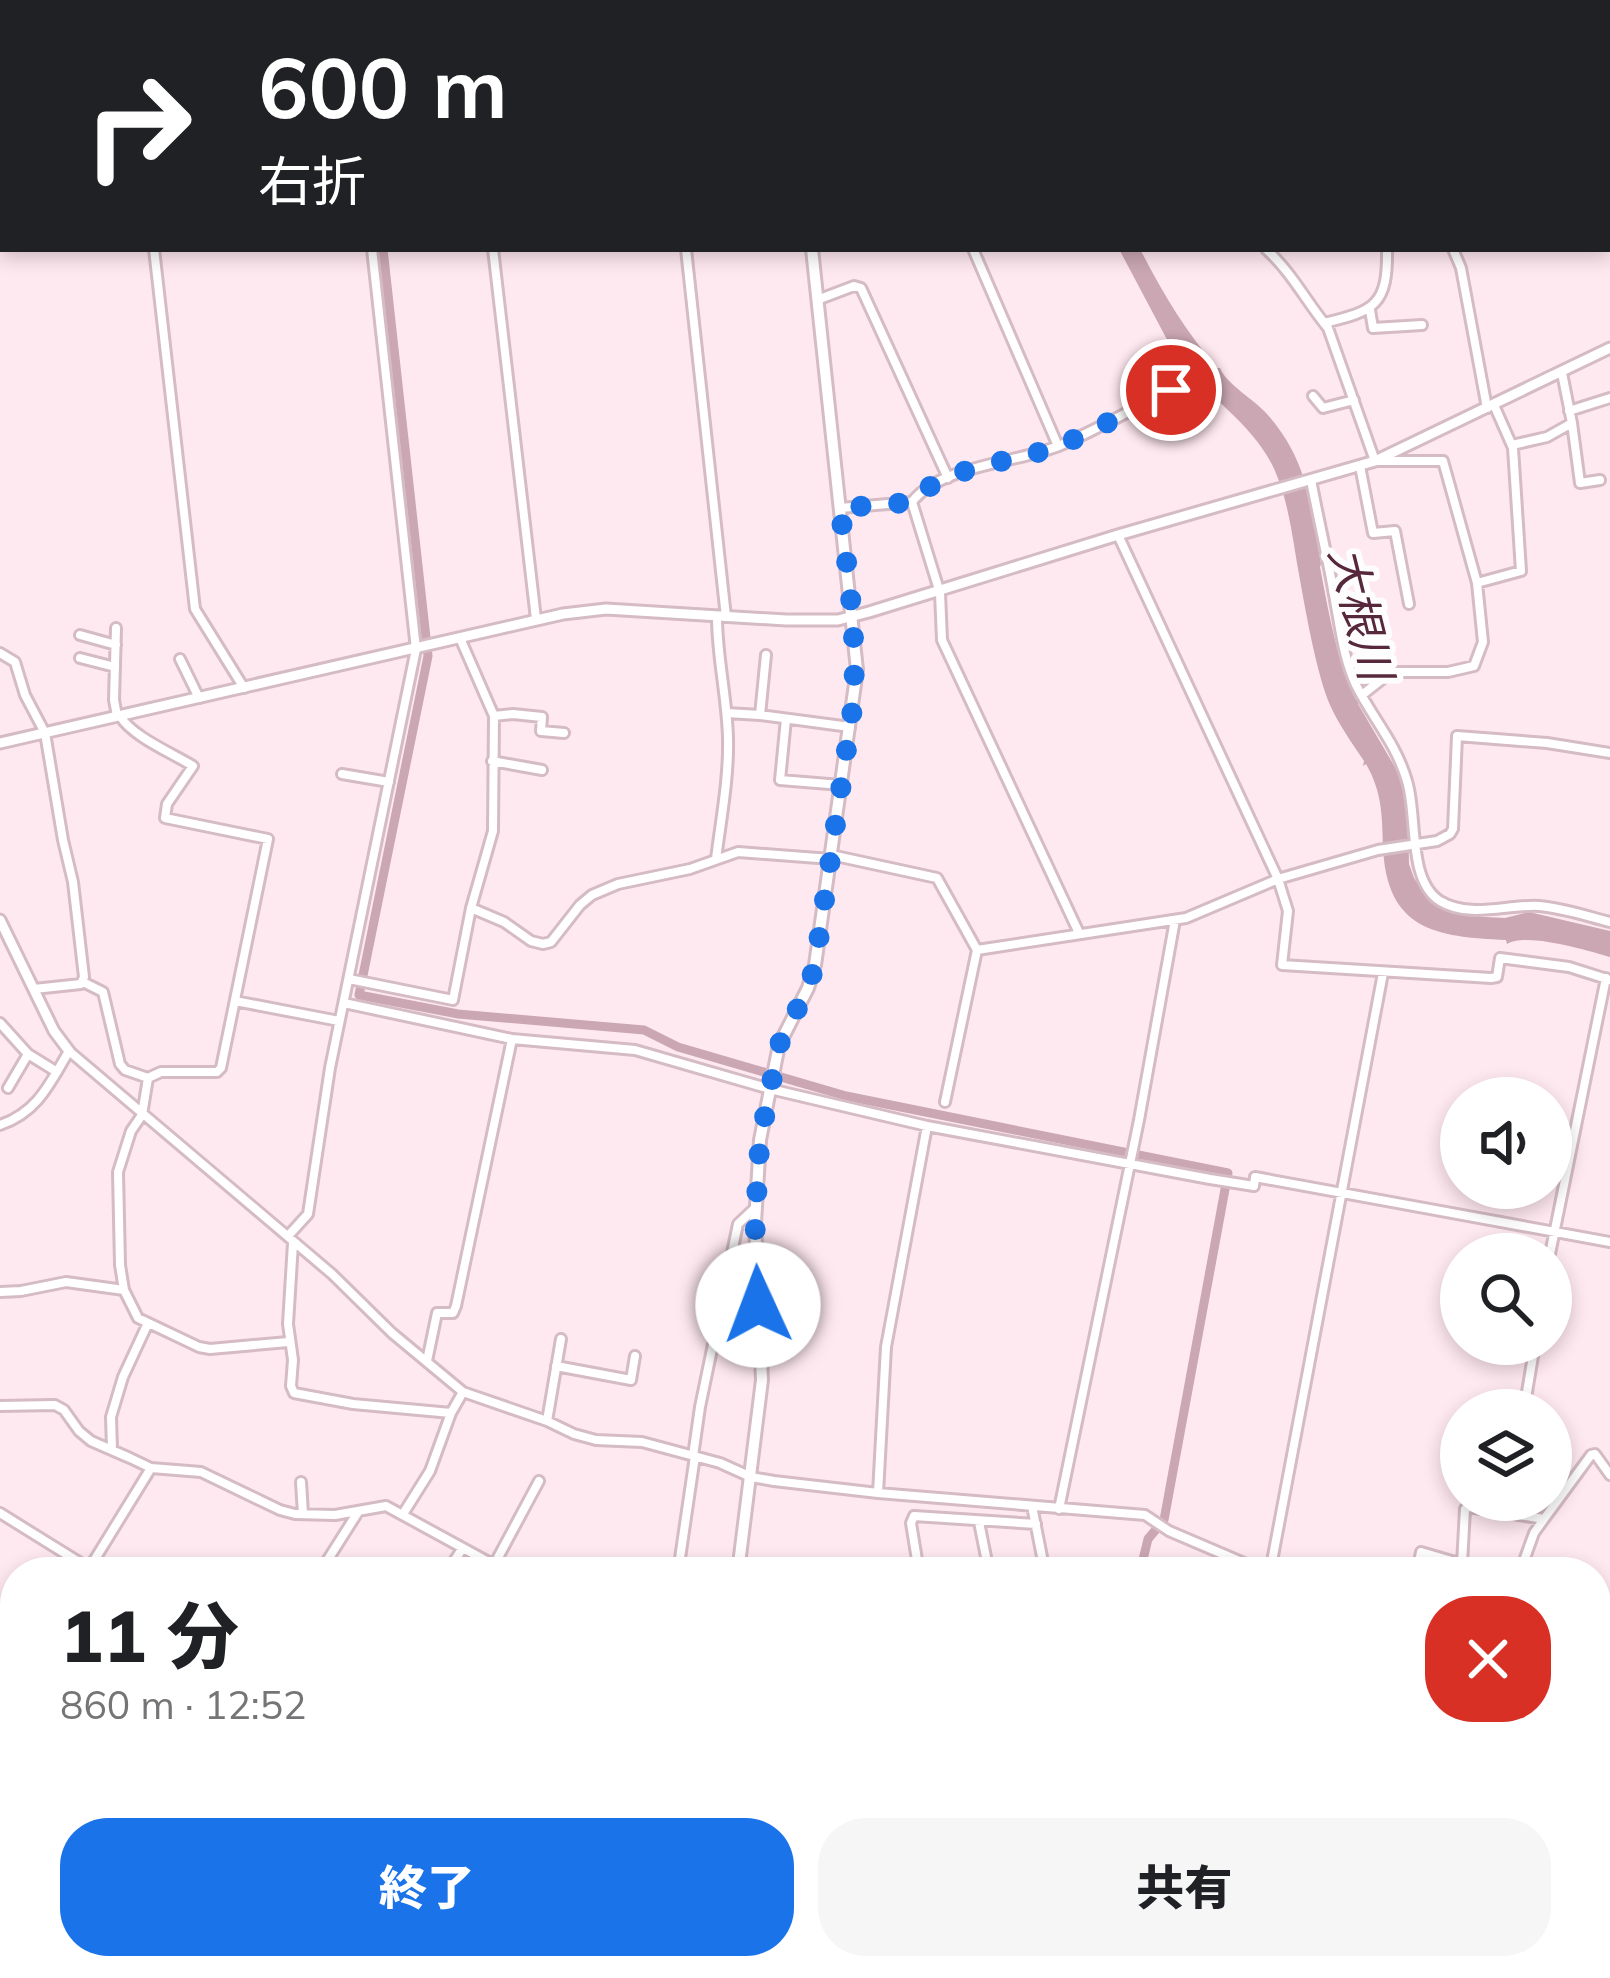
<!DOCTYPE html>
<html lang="ja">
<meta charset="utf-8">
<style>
:root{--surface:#fff;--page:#f6f6f6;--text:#202124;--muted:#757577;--accent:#1a73e8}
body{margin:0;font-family:Mulish,"Noto Sans JP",sans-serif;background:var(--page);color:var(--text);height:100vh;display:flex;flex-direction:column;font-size:45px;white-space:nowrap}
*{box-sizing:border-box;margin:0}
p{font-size:39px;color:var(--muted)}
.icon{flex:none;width:66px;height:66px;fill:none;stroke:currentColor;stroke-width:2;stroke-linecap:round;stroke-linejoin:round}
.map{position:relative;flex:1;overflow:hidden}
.side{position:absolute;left:0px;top:1557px;width:1611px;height:423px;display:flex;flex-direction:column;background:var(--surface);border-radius:48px 48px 0 0;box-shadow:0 6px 18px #0003}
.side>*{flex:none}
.banner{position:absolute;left:0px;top:0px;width:1611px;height:252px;box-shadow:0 6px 18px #0003;background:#202124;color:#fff;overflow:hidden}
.buttons{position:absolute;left:1440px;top:1077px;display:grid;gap:24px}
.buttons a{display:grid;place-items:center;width:132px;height:132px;border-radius:50%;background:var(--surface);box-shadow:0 6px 18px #0003;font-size:60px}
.pin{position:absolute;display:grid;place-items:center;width:102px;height:102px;color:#fff;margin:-51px;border:6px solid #fff;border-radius:50%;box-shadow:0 3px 12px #0007}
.me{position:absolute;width:132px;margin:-66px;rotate:358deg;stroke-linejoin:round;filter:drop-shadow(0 0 9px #0008)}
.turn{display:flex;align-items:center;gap:42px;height:252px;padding:0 60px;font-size:54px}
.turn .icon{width:156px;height:156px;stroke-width:2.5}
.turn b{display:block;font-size:84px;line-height:102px}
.round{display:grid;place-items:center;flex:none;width:126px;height:126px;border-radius:48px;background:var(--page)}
.headline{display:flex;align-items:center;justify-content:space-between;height:204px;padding:0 60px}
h1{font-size:72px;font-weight:800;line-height:90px}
.button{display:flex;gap:24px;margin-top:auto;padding:24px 60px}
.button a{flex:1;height:138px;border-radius:48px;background:var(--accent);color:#fff;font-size:48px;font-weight:800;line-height:138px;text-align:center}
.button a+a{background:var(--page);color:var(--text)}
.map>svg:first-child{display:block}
.water{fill:#caa7b3}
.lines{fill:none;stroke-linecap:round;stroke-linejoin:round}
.stream{stroke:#caa7b3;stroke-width:3}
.canal{stroke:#caa7b3;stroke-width:9}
.minor-casing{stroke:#d5bbc4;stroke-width:14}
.tertiary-casing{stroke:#d5bbc4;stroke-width:15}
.secondary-casing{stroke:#d5bbc4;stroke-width:16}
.minor{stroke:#fff;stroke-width:8}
.tertiary{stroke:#fff;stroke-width:9}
.secondary{stroke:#fff;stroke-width:10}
.rail{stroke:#5a4f52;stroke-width:3;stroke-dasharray:18 9;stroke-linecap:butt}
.route{stroke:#1a73e8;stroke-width:21;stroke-dasharray:0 37.8}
.labels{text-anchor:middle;stroke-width:12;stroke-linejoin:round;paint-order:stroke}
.water-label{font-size:45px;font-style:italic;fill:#57283c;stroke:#fdfdfd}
</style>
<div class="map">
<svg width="1610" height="1978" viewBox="0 0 1610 1978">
<rect width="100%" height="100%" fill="#ffe9f0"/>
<path class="water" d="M 1119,249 L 1140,249 C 1162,292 1186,332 1217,368 L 1220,368 C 1227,385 1253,398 1267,414 C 1308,460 1311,506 1321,564 L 1320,567 C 1328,609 1337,662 1356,700 L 1360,700 L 1358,704 L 1402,779 L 1408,817 L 1409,864 L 1414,878 L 1431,903 L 1466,916 L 1505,918 L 1529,912 L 1610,931 L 1610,957 C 1586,950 1526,932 1507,944 L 1506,940 C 1436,937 1386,930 1383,846 C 1382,814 1382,792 1366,764 L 1363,766 L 1364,761 C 1352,743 1339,725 1330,705 C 1317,675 1306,613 1300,580 C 1293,544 1290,505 1275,471 C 1255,425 1208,397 1178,360 L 1174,360 L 1176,357 L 1172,349 Z"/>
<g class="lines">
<path class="stream" d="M 664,1978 L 667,1965"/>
<path class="canal" d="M 355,0 L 356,3
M 383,249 L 428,656 L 359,995 L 458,1014 L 644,1030 L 678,1047 L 846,1096 L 1228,1173 L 1164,1520 L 1148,1539 L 1140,1572
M 1596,1837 L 1610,1841"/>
<g class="minor-casing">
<path id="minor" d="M 122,0 L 122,3
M 330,0 L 330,3
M 466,0 L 467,3
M 659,0 L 659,3
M 1304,0 L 1305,3
M 1541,0 L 1543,3
M 1150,3 L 1157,0
M 1608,52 L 1610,51
M 1608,147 L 1610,152
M 0,236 L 3,236
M 154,249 L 195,609 L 244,688
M 493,249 L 536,619
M 686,249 L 726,617
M 973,249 L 1058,446
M 1266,249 C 1293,274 1305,300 1328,328 L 1375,461 L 1443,461 L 1477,583 L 1483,642 L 1474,666 L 1448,672 L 1391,672 L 1362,695
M 1453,249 L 1461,268 L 1487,408
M 817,300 L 854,286 L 861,288 L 948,478
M 1370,310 L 1373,328 L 1422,325
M 1324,323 C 1375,311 1388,305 1387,249
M 1313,396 L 1323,408 L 1354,400
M 1569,411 L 1610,398
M 1572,423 L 1580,483 L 1600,480
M 1512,445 L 1547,437 L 1572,423 L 1562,373
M 1360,466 L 1373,533 L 1395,531 L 1409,604
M 1311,480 C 1319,522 1329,564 1336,606 C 1341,633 1344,659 1356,685 C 1373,719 1396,743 1407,781 C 1418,816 1407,880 1440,901 C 1470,919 1507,904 1539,906 C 1563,908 1586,916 1610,922
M 840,508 L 912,502
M 1118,535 L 1278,879 L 1288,911 L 1282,965 L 1491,978 L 1497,977 L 1500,958 L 1569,967 L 1610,980
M 1477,583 L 1521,571 L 1513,448 L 1494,405
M 116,628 L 114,700 L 117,716
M 80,635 L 116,645
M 0,653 L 15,662 L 25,695 L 45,733 L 63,840 L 73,882 L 84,977 L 81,984 L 34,989
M 766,655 L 760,715 L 850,727
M 80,658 L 115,667
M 180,659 L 199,698
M 727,713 L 760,715
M 494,716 L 513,714 L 542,717 L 541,731 L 564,733
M 786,719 L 780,780 L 841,785
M 492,761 L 542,770
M 342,774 L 389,782
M 831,855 L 937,878 L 977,950 L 945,1102
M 716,859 C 721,819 729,778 728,738 C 727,696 717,658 717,617
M 471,908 L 504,922 L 531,941 L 543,944 L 551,942 L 580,905 L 592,895 L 618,884 L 690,869 L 738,852 L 831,859
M 1079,933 L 942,640 L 940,593 L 912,502 C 940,465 1019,463 1061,445 C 1098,429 1134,408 1171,390
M 977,950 L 1186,918 L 1278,879 L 1378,850 L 1437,841 L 1450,834 L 1453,829 L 1457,736 L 1547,743 L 1610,753
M 349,979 L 453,1000 L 471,908 L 493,831 L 494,716 L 460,638
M 83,982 L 103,992 L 120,1064 L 125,1070 L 148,1078 L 161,1072 L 217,1072 L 221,1068 L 268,839 L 165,818 L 167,804 L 193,766 C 170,752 133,737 120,716
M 235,1001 L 339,1021
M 344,1003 L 512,1039 L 635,1050 L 770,1089 L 927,1126 L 1210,1179 L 1254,1186 L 1255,1177 L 1610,1242
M 0,1023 L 28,1054 L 57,1072
M 148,1078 L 142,1115 L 131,1131 L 118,1172 L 120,1265 L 124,1290 L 138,1318 L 199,1347 L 210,1349 L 288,1342
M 8,1088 L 28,1054
M 0,1125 C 38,1112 50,1083 69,1051 L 332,1274 L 392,1333 L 463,1392 L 547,1421 L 574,1434 L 596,1440 L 642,1442 L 720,1463 L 751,1477 L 774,1481 L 878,1493 L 1145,1515 L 1169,1531 L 1265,1572
M 288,1236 L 308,1214 L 330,1068 L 416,649 L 372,249
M 293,1243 L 288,1324 L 293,1360 L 291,1386 L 294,1393 L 353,1404 L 451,1413
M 1550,1254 L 1606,978
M 0,1292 L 21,1291 L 66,1282 L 124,1290
M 427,1361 L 437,1313 L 453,1313 L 456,1306 L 512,1039
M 556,1366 L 631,1380 L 635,1356
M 0,1406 L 55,1405 L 64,1410 L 79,1431 L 91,1441 L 130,1458 L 151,1468 L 201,1472 L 280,1510 L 295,1514 L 335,1515 L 386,1506 L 494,1565 L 539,1481
M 1524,1410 L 1535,1344
M 547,1421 L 561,1339
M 112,1449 L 111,1417 L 123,1377 L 148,1323
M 693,1456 L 700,1407 L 738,1224 L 755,1208
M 301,1482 L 303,1514
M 878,1493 L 886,1347 L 927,1126
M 1032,1506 L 1045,1572
M 1059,1509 L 1139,1120 L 1175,920
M 0,1513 L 95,1572
M 403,1514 L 430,1471 L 451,1413 L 463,1392
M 979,1522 L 989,1572
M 87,1572 L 151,1468
M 320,1572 L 358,1512
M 447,1572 L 462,1549
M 678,1572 L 695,1456
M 919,1572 L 911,1523 L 914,1516 L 1036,1524
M 1270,1572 L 1383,973
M 1417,1572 L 1421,1552 L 1462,1564 L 1465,1509 L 1469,1507 L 1544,1519 L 1591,1455 L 1595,1454 L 1610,1475
M 1520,1572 L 1534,1533 L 1544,1519
M 1596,1680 L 1610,1691
M 1596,1744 L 1610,1759
M 0,1812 L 15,1814
M 414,1965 L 435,1978
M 708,1965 L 734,1978
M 1174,1965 L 1177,1978
M 1591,1965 L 1610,1974
M 206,1978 L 213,1965
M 373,1978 L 376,1965
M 512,1978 L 514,1965
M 897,1978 L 898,1965
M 1235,1978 L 1239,1971
M 1267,1978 L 1270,1965
M 1502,1978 L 1507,1965"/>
</g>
<g class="tertiary-casing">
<path id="tertiary" d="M 0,743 L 563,614 L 606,609 L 786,620 L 838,620 L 869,612 L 1118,535 L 1375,461 L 1610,348
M 0,920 L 54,1031 L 69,1051"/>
</g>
<g class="secondary-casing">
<path id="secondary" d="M 785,0 L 785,3
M 738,1572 L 762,1380 L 755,1223 L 760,1140 L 779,1045 L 808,988 L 815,965 L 857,670 L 812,249
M 1596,1871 L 1604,1822 L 1610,1804
M 676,1978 L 679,1965
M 1563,1978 L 1566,1965"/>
</g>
<use href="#minor" class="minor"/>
<use href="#tertiary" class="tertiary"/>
<use href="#secondary" class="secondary"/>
<path class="rail" d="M 0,1694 L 15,1704
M 445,1965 L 467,1978"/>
</g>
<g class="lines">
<path class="route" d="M 758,1305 L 755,1223 L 760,1140 L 779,1045 L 808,988 L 815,965 L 852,712 C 859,643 848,576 840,508 L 913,502 C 939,466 1019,462 1061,445 C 1098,429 1134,408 1171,390"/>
</g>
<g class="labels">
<g class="water-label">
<text transform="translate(1361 613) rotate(76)" y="16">大根川</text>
</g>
</g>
</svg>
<div class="buttons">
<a><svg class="icon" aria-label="sound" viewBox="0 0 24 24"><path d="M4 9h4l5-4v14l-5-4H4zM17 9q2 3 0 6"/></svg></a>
<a><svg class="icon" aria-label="search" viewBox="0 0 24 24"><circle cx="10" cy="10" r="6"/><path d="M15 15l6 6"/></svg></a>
<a><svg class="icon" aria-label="layers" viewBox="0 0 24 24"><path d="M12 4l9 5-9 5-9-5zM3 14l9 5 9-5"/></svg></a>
</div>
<div class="pin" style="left:1171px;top:390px;background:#d93025"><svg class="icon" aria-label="arrive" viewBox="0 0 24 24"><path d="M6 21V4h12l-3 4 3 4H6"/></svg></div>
<svg class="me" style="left:758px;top:1305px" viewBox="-20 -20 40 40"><circle r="19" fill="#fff"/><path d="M0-13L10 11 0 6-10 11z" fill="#1a73e8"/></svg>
<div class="banner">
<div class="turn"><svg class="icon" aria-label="right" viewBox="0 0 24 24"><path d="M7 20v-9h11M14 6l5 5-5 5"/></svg><div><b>600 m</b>右折</div></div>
</div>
<section class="side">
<div class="headline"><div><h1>11 分</h1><p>860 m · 12:52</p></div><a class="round" style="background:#d93025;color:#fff"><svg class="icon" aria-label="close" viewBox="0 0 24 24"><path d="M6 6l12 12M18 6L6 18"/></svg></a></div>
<div class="button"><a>終了</a><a>共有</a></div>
</section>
</div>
